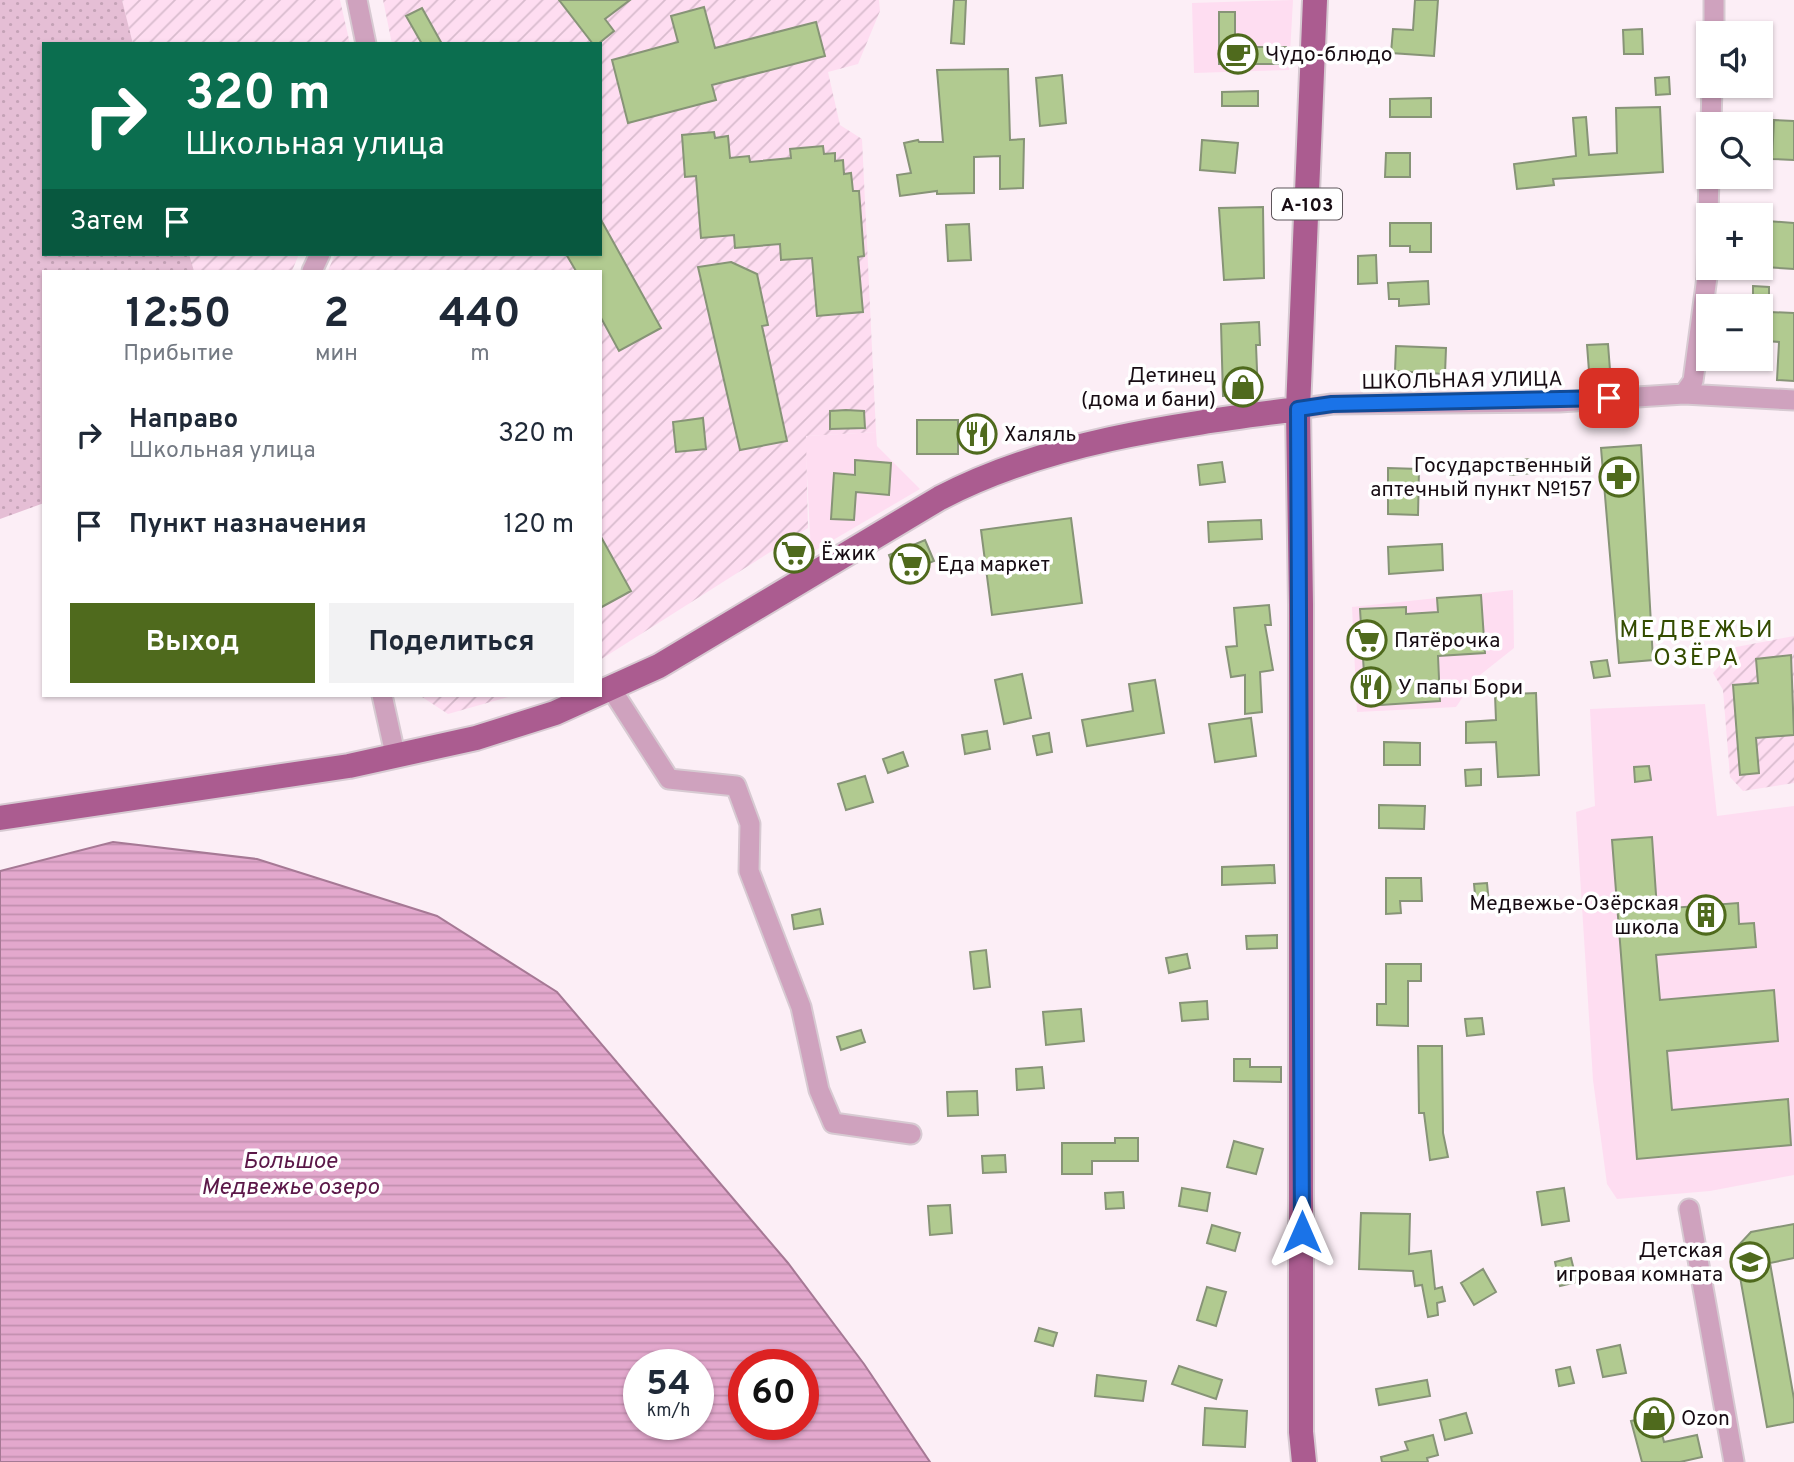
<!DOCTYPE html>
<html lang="ru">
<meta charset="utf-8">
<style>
:root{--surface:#fff;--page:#f2f2f3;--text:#1f2937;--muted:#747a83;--accent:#4f6a1d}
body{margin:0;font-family:Overpass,sans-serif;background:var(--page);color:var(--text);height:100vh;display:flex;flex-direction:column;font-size:26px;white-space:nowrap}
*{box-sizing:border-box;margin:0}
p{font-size:23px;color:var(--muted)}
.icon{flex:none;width:38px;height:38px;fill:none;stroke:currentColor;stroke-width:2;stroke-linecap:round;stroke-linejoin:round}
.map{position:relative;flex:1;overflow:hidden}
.sheet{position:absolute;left:42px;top:270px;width:560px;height:427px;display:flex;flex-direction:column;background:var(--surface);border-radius:0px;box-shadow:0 2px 5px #0004}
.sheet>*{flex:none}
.hud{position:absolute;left:42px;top:42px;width:560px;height:214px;border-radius:0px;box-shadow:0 2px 5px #0004;background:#0b6e4f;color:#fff;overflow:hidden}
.fabs{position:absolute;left:1696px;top:21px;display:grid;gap:14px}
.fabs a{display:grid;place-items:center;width:77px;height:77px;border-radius:0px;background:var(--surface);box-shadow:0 2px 5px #0004;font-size:35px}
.speed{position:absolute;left:623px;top:1349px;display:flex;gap:14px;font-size:35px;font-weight:700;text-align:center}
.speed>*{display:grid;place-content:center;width:91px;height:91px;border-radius:50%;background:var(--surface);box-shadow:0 2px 5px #0004;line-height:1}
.speed small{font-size:18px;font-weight:400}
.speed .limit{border:10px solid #d22;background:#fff;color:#111}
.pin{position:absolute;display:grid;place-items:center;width:60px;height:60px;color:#fff;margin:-30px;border-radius:14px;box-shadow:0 4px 10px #0006}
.me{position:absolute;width:77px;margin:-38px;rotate:0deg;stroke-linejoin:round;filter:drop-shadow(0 0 5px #0008)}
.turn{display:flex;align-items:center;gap:24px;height:147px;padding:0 28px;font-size:32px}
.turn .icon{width:91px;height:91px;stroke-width:2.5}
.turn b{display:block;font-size:49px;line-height:60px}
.then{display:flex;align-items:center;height:66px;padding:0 28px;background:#0003;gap:14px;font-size:26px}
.eta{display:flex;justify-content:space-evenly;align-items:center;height:119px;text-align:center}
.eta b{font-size:42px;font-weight:700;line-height:49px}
.primary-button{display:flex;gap:14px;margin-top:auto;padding:14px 28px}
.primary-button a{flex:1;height:80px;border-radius:0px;background:var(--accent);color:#fff;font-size:28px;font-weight:700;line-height:80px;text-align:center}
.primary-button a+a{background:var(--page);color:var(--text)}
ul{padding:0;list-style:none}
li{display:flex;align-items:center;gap:21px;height:91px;padding:0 28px}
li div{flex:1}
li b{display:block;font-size:26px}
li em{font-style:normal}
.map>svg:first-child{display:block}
.built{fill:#feddf1}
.industrial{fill:url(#industrial-furrows)}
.grass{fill:url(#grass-dots)}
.water{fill:url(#water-rules);stroke:#a67995;stroke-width:2;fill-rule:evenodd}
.building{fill:#b1ca90;stroke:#879477;stroke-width:2}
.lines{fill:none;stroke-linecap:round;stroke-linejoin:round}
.minor-casing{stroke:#d7cad2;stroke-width:23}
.major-casing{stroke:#d7cad2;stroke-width:28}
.minor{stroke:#cfa2be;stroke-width:19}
.major{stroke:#ab5c90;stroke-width:24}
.route-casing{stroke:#114b97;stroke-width:18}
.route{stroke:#1a73e8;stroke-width:12}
.labels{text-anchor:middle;stroke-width:7;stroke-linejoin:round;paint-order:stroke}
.shield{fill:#fff;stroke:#5d555a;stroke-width:2}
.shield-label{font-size:19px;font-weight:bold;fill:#170c13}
.poi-label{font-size:21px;fill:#170c13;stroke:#fff;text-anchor:start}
.street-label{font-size:21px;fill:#170c13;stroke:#fff}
.water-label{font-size:23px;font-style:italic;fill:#5b1748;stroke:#fff}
.quarter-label{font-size:24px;letter-spacing:2px;fill:#344c00;stroke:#fff}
</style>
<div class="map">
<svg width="1794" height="1462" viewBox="0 0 1794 1462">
<defs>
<pattern id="industrial-furrows" width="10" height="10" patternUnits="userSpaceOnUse" patternTransform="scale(1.75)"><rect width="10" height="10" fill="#feddf1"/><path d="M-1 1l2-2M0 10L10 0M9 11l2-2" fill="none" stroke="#d9bcce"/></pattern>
<pattern id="grass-dots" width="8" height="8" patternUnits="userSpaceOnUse" patternTransform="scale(1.75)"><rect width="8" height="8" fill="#e5bed5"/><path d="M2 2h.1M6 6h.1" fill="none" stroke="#c4a2b6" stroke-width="1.8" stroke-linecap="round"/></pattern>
<pattern id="water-rules" width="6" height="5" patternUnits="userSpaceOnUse" patternTransform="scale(1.75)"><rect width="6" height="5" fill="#e3a8cd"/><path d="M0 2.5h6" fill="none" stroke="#c28faf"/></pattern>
</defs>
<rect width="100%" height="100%" fill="#fceef6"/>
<path class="built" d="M 1293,0 L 1289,70 L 1194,73 L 1192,3 Z
M 876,432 L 877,446 L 920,489 L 811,553 L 805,436 Z
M 1513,590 L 1514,648 L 1475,679 L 1456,707 L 1357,712 L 1352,607 Z
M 1705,704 L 1717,816 L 1794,806 L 1794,1175 L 1710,1191 L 1617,1199 L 1607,1184 L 1593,1080 L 1576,812 L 1595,806 L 1590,709 Z"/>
<path class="industrial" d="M 122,0 L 340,0 L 350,44 L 133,44 Z
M 383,0 L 879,0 L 880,11 L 858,64 L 828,72 L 840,125 L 862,139 L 876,432 L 806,436 L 808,528 L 600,660 L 600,271 L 328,271 L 335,254 L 600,254 L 600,44 L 392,44 Z
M 189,254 L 299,254 L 292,271 L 194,271 Z
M 1794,636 L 1794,783 L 1743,791 L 1730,777 L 1723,690 L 1713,673 L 1736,647 Z
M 419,695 L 515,695 L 448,714 Z"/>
<path class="grass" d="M 0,0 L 122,0 L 133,44 L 44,44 L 44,254 L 189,254 L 194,271 L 44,271 L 44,503 L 0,519 Z"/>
<path class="water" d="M 113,842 L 257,859 L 437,916 L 557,992 L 788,1263 L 864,1364 L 930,1462 L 0,1462 L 0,871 ZM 698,1365 L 698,1424 L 639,1424 L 639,1365 ZM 803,1365 L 803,1424 L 744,1424 L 744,1365 Z"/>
<path class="building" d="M 559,0 L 630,0 L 605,19 L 614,31 L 598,44 L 593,44 Z
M 954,0 L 966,0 L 964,44 L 951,43 Z
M 1415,0 L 1438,0 L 1434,56 L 1391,53 L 1393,29 L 1413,30 Z
M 704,7 L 715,48 L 816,22 L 825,56 L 712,85 L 716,100 L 628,123 L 612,60 L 678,42 L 671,16 Z
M 422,8 L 442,44 L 422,44 L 406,16 Z
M 1219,12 L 1235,12 L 1235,47 L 1286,47 L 1286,64 L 1219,64 Z
M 1642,29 L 1643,54 L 1624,54 L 1623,30 Z
M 1008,69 L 1010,140 L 1024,139 L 1023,188 L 1000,189 L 1000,156 L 974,157 L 974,193 L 937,194 L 937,191 L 900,196 L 897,175 L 911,173 L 904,143 L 918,140 L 919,142 L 943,142 L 937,70 Z
M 1062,75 L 1066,123 L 1040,126 L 1036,78 Z
M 1669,77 L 1670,94 L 1656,95 L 1655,78 Z
M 1258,91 L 1258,106 L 1222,106 L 1222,92 Z
M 1431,98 L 1431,117 L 1390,117 L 1390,99 Z
M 1660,107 L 1663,172 L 1553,179 L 1554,185 L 1517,189 L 1514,164 L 1576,156 L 1573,118 L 1586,117 L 1589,155 L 1617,153 L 1616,108 Z
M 1774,120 L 1794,121 L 1794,160 L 1772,159 Z
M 714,132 L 715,138 L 728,136 L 730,158 L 749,156 L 750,162 L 791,158 L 790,149 L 823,146 L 824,154 L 835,153 L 835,161 L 843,160 L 844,174 L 851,173 L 853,191 L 859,191 L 864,256 L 858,257 L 863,312 L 817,316 L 812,258 L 781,260 L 780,244 L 735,248 L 734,235 L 701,238 L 696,176 L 685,177 L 682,135 Z
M 1202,140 L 1238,143 L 1235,173 L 1200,170 Z
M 1386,153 L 1410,153 L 1410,177 L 1385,177 Z
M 1263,207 L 1264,278 L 1224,280 L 1219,208 Z
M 600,218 L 661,328 L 619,351 L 600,316 L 600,271 L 576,271 L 566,254 L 600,254 Z
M 1767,221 L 1794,223 L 1794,269 L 1765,267 Z
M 1390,223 L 1431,223 L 1431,252 L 1410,252 L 1410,246 L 1390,246 Z
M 969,224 L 971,260 L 948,261 L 946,225 Z
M 1376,255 L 1377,283 L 1358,284 L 1358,256 Z
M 731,262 L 757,274 L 768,325 L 762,326 L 787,441 L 740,450 L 698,267 Z
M 1428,281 L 1429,304 L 1399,306 L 1399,299 L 1389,299 L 1388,283 Z
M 1753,286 L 1769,287 L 1769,302 L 1753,302 Z
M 1769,312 L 1794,313 L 1794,381 L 1777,380 L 1779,342 L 1767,341 Z
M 1259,322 L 1260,345 L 1256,345 L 1258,394 L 1223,396 L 1221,324 Z
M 1608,344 L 1610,370 L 1589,371 L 1587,345 Z
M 1396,346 L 1446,348 L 1445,374 L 1395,371 Z
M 846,410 L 864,411 L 865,428 L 830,429 L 830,411 Z
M 703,418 L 706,449 L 676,452 L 673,422 Z
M 917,420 L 958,420 L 958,454 L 917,454 Z
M 1641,445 L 1653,660 L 1619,663 L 1601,448 Z
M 1530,459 L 1531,473 L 1510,475 L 1508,461 Z
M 855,460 L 891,463 L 889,495 L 856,492 L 854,520 L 831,519 L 834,473 L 855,475 Z
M 1222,462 L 1225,482 L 1200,485 L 1198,465 Z
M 1388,468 L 1419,469 L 1418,515 L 1388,514 Z
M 1071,518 L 1082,603 L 992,615 L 981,530 Z
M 1261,520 L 1262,539 L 1209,542 L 1208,522 Z
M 600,535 L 631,591 L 600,608 Z
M 925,540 L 934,561 L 897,576 L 889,555 Z
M 1442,544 L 1443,570 L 1389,574 L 1388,547 Z
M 1481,595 L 1485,653 L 1438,656 L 1440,701 L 1366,706 L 1360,609 L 1406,607 L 1406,614 L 1438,612 L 1437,598 Z
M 1269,605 L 1271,625 L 1265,625 L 1273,670 L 1260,672 L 1262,712 L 1245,714 L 1245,675 L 1231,677 L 1226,647 L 1237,646 L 1234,608 Z
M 1791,655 L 1794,735 L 1756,738 L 1759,773 L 1740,775 L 1733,685 L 1758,683 L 1756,659 Z
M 1607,660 L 1610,676 L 1594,678 L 1591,662 Z
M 1022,674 L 1031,718 L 1004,724 L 995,680 Z
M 1155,680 L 1164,733 L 1087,746 L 1082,720 L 1133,711 L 1129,684 Z
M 1536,693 L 1539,775 L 1498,777 L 1496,742 L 1466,743 L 1466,722 L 1496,720 L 1495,695 Z
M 1251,718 L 1256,756 L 1215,762 L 1209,724 Z
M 987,731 L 990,749 L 965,754 L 962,735 Z
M 1049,733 L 1052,752 L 1037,755 L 1033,736 Z
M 1384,742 L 1420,743 L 1420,765 L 1384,765 Z
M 903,752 L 908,766 L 888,773 L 883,759 Z
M 1649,766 L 1651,780 L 1635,782 L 1634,767 Z
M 1481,769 L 1481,785 L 1466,786 L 1465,770 Z
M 865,776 L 873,802 L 846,810 L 838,784 Z
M 1379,805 L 1425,806 L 1424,829 L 1379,828 Z
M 1652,837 L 1657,909 L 1738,903 L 1739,924 L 1754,923 L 1756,947 L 1656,955 L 1660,1000 L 1774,990 L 1778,1041 L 1667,1051 L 1672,1110 L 1788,1099 L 1791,1145 L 1637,1159 L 1612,840 Z
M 1274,865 L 1275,883 L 1222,885 L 1222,867 Z
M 1386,878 L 1421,878 L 1422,901 L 1400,901 L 1401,913 L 1386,914 Z
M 1487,883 L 1489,904 L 1476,905 L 1474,884 Z
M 820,909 L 823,924 L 794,929 L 792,915 Z
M 1277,935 L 1277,948 L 1247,949 L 1246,936 Z
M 986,950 L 990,987 L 974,989 L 970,952 Z
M 1187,954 L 1190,968 L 1169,973 L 1166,958 Z
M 1386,964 L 1421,964 L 1421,981 L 1408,981 L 1408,1026 L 1377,1025 L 1377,1004 L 1386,1004 Z
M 1207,1001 L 1208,1019 L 1182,1021 L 1180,1003 Z
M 1081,1009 L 1084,1041 L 1046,1045 L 1043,1012 Z
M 1482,1018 L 1484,1034 L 1467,1036 L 1465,1019 Z
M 861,1030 L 865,1042 L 841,1050 L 837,1037 Z
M 1418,1046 L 1442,1046 L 1443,1133 L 1448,1157 L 1430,1160 L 1424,1113 L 1419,1113 Z
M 1234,1059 L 1250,1059 L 1250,1067 L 1281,1067 L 1281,1082 L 1234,1081 Z
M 1042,1067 L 1044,1088 L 1017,1090 L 1016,1069 Z
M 977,1091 L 978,1115 L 948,1116 L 947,1092 Z
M 1115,1138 L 1138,1138 L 1138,1161 L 1092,1161 L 1092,1174 L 1062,1174 L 1062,1143 L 1115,1143 Z
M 1234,1141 L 1263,1149 L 1256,1174 L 1227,1167 Z
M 1005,1155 L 1006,1172 L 983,1173 L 982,1156 Z
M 1182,1188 L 1210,1193 L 1207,1211 L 1179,1206 Z
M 1564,1188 L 1569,1221 L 1542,1225 L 1537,1192 Z
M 1123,1192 L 1124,1208 L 1106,1209 L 1105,1193 Z
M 950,1205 L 952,1233 L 930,1235 L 928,1206 Z
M 1361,1213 L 1410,1214 L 1409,1254 L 1431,1251 L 1435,1289 L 1442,1287 L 1445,1301 L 1437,1303 L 1438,1315 L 1428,1317 L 1422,1285 L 1415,1286 L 1413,1271 L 1359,1269 Z
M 1794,1224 L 1794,1258 L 1770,1263 L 1794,1399 L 1794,1422 L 1767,1427 L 1735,1249 L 1751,1232 Z
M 1212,1225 L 1240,1233 L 1235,1251 L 1207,1243 Z
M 1571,1258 L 1577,1282 L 1560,1286 L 1555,1262 Z
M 1483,1269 L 1496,1292 L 1474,1305 L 1461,1283 Z
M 1207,1287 L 1226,1292 L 1216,1326 L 1197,1320 Z
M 1039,1328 L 1057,1333 L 1053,1346 L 1035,1341 Z
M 1620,1345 L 1626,1373 L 1603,1377 L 1597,1350 Z
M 1179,1366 L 1222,1380 L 1216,1399 L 1172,1384 Z
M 1570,1367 L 1574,1383 L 1559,1386 L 1556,1370 Z
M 1097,1375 L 1146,1381 L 1143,1401 L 1095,1396 Z
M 1427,1380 L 1430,1396 L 1379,1405 L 1376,1389 Z
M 1205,1408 L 1247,1411 L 1245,1447 L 1203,1445 Z
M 1466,1413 L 1472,1433 L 1445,1440 L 1440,1420 Z
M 1657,1415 L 1664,1442 L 1697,1435 L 1702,1457 L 1680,1462 L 1642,1462 L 1631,1421 Z
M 1433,1435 L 1438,1455 L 1427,1458 L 1428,1462 L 1382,1462 L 1381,1457 L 1408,1450 L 1405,1442 Z"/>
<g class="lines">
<g class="minor-casing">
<path id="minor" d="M 357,0 L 366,44
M 1714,33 L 1714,0
M 1711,124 L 1712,86
M 1708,215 L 1709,177
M 312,271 L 320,254
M 1684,394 L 1693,381 L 1707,277 L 1708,227
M 1298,409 L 1332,404 L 1559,402 L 1684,394 L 1794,400
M 612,690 L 669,779 L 736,786 L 750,824 L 749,871 L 801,1007 L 819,1090 L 833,1123 L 911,1134
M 382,695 L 395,754
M 1689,1209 L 1734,1462"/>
</g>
<g class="major-casing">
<path id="major" d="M 0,818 L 349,766 L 476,738 L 555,713 L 659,666 L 940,498 C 1049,441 1177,425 1298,409
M 1304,1462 L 1301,1432 L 1301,604 L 1298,409 L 1315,0"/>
</g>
<use href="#minor" class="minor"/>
<use href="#major" class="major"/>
</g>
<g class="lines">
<g class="route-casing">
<path id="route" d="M 1302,1232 L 1298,409 L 1332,404 L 1609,398"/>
</g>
<use href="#route" class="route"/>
</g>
<defs>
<g id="cafe-ring" transform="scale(2.0125)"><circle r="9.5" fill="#fff" stroke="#4f6a1d" stroke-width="1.5"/><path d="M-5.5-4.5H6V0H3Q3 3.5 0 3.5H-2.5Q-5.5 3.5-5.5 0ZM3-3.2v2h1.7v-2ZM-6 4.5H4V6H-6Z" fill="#4f6a1d"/></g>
<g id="shop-ring" transform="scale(2.0125)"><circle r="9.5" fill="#fff" stroke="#4f6a1d" stroke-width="1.5"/><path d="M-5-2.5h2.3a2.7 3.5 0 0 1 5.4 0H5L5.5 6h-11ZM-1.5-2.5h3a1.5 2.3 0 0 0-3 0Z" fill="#4f6a1d"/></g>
<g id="restaurant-ring" transform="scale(2.0125)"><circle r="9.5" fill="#fff" stroke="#4f6a1d" stroke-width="1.5"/><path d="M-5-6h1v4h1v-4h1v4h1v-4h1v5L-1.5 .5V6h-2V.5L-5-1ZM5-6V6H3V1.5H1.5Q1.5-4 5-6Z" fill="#4f6a1d"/></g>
<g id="pharmacy-ring" transform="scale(2.0125)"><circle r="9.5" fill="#fff" stroke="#4f6a1d" stroke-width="1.5"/><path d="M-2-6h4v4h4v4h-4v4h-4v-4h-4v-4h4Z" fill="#4f6a1d"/></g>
<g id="supermarket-ring" transform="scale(2.0125)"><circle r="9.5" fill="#fff" stroke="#4f6a1d" stroke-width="1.5"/><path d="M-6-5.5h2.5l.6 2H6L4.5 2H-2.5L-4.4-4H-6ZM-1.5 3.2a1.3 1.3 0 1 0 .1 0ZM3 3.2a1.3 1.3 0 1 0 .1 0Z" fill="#4f6a1d"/></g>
<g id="building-ring" transform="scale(2.0125)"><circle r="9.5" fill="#fff" stroke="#4f6a1d" stroke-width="1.5"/><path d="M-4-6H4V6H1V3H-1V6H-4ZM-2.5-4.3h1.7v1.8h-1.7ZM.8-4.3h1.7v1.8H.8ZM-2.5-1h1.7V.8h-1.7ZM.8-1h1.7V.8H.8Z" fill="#4f6a1d"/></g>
<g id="school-ring" transform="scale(2.0125)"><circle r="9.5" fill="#fff" stroke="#4f6a1d" stroke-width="1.5"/><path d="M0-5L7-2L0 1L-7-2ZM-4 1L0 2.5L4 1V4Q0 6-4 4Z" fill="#4f6a1d"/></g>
</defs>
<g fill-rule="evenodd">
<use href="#cafe-ring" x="1238" y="54"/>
<use href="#shop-ring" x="1243" y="387"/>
<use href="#restaurant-ring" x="977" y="434"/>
<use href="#pharmacy-ring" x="1619" y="477"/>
<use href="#supermarket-ring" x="794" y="553"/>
<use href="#supermarket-ring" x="910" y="564"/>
<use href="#supermarket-ring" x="1367" y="640"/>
<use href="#restaurant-ring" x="1371" y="687"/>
<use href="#building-ring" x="1706" y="915"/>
<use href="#school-ring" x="1750" y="1262"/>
<use href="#shop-ring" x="1654" y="1418"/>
</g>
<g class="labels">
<rect class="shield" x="1272" y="188.5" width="70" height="31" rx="5"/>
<g class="shield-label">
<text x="1307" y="211">А-103</text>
</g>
<g class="poi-label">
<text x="1265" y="61">Чудо-блюдо</text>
<text x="1216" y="382" text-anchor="end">Детинец<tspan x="1216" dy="24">(дома и бани)</tspan></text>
<text x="1004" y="441">Халяль</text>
<text x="1592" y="472" text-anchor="end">Государственный<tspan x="1592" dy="24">аптечный пункт №157</tspan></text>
<text x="821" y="560">Ёжик</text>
<text x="937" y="571">Еда маркет</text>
<text x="1394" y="647">Пятёрочка</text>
<text x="1398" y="694">У папы Бори</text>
<text x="1679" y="910" text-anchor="end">Медвежье-Озёрская<tspan x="1679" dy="24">школа</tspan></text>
<text x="1723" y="1257" text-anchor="end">Детская<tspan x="1723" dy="24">игровая комната</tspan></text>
<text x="1681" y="1425">Ozon</text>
</g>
<g class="street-label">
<text transform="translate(1462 380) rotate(-1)" y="7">ШКОЛЬНАЯ УЛИЦА</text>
</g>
<g class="water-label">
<text x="290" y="1168">Большое<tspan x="290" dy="26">Медвежье озеро</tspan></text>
</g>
<g class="quarter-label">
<text x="1697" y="637">МЕДВЕЖЬИ<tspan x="1697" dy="28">ОЗЁРА</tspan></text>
</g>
</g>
</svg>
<div class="fabs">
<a><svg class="icon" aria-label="sound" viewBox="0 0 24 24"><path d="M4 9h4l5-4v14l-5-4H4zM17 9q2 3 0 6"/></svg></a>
<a><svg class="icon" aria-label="search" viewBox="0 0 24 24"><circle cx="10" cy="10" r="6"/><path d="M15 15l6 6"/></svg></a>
<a>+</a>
<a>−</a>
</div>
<div class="speed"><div>54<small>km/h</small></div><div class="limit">60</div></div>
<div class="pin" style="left:1609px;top:398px;background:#d93025"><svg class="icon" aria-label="arrive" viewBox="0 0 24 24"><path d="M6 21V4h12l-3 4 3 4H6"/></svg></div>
<svg class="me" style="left:1302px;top:1232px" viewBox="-20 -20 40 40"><path d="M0-17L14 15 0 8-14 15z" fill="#1a73e8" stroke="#fff" stroke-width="4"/></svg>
<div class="hud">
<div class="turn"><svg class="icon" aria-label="right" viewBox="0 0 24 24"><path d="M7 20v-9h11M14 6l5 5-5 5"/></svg><div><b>320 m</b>Школьная улица</div></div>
<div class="then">Затем<svg class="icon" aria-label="arrive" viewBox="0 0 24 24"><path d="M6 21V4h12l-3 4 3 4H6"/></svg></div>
</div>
<section class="sheet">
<div class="eta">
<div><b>12:50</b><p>Прибытие</p></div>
<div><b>2</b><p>мин</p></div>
<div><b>440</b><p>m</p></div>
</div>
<ul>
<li><svg class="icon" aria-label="right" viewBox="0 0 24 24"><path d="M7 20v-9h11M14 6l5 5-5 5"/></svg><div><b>Направо</b><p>Школьная улица</p></div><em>320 m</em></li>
<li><svg class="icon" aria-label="arrive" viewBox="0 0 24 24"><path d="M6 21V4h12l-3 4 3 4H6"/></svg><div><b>Пункт назначения</b></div><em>120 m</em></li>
</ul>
<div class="primary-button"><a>Выход</a><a>Поделиться</a></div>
</section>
</div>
